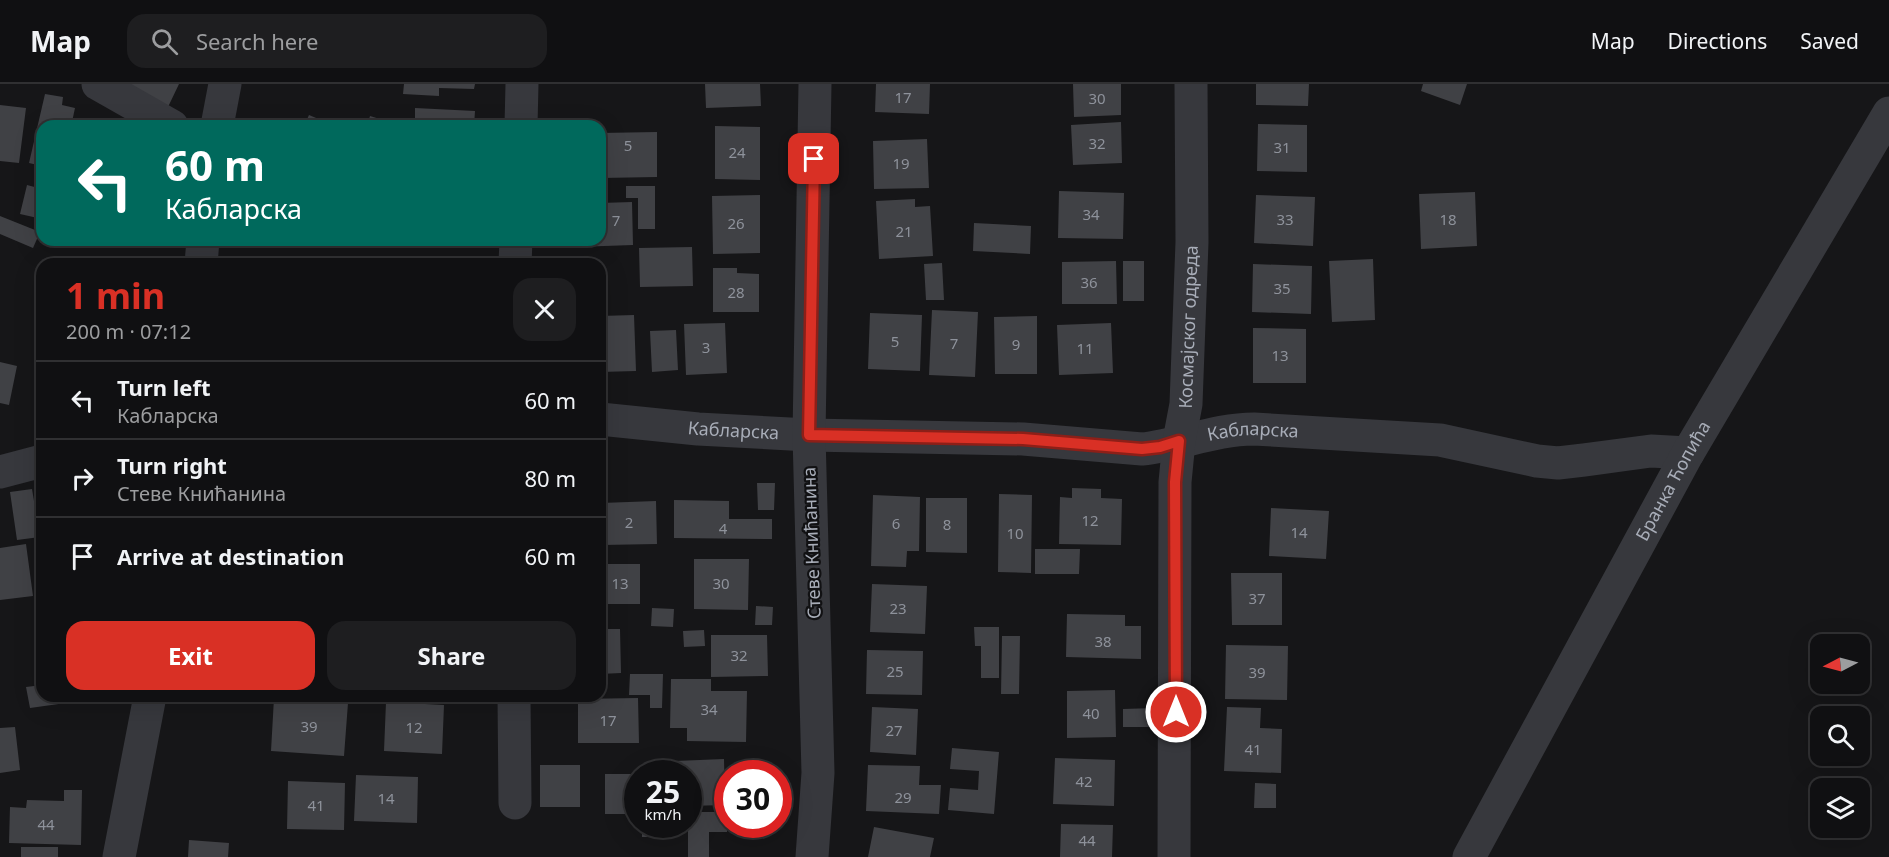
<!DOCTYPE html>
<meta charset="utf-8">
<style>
:root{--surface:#101012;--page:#1e1e20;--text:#f1f3f6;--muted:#9c9d9f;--line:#303032;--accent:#d93025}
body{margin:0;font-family:"Noto Sans",sans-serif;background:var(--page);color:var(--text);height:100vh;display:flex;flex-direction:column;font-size:22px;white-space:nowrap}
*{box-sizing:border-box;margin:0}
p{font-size:20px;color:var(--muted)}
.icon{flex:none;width:33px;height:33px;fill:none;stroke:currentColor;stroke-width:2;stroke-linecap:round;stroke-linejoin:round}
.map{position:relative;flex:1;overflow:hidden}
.side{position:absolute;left:36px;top:174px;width:570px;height:444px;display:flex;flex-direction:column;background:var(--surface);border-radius:18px;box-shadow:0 6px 24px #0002,0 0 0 2px var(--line)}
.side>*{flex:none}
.banner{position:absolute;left:36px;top:36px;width:570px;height:126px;border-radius:18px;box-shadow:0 6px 24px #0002,0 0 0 2px var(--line);background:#00695c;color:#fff;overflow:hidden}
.needle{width:39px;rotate:264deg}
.buttons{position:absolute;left:1810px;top:550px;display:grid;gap:12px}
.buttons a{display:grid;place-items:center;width:60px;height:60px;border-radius:12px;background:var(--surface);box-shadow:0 6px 24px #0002,0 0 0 2px var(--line);font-size:30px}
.speed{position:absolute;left:624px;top:676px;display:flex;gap:12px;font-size:30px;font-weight:700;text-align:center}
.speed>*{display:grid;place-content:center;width:78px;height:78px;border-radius:50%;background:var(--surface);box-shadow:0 6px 24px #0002,0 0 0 2px var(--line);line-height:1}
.speed small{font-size:15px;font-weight:400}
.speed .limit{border:9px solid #d22;background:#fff;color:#111}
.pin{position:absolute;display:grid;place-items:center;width:51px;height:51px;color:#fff;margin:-26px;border-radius:12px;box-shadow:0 3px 9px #0006}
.me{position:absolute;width:66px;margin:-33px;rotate:0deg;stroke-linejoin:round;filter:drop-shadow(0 0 4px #0008)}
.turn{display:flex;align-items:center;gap:21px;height:126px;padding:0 30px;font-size:27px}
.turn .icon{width:78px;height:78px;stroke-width:2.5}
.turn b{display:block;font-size:42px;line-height:51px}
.round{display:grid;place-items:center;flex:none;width:63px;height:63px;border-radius:18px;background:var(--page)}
.head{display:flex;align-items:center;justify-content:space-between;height:102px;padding:0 30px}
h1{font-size:36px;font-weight:700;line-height:45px;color:var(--accent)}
.primary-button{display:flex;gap:12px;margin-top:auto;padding:12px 30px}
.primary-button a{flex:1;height:69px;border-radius:18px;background:var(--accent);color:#fff;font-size:24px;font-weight:700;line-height:69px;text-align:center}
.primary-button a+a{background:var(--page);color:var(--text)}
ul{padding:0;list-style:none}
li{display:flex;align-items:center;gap:18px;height:78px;padding:0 30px;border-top:2px solid var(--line)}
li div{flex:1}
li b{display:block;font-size:22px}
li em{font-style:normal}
header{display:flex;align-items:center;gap:36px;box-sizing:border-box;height:84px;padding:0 30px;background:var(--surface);border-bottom:2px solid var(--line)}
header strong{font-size:28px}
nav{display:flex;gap:33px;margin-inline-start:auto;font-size:21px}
.search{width:420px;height:54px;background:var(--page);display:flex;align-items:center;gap:15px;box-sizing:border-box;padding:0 21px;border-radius:18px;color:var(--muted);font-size:22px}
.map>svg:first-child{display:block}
.building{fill:#404145}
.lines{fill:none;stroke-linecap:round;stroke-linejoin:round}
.minor{stroke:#37383d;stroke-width:33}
.tertiary{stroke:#37383d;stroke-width:33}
.route-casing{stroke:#8d1f18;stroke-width:15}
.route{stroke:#d93025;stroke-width:10}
.labels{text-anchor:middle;stroke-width:4.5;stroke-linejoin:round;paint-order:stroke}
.number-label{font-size:15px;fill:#8e929b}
.street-label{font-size:18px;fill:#a8adb8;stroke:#111113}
</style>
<header>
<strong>Map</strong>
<div class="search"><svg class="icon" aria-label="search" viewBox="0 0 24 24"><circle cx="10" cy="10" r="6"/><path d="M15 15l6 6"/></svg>Search here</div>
<nav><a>Map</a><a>Directions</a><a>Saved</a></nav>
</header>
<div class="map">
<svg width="1889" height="773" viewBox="0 0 1889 773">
<rect width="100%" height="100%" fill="#161618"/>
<path class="building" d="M 125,0 L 179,0 L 168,23 Z
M 404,0 L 475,0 L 474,5 L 439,4 L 439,12 L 403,10 Z
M 705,0 L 760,0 L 761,22 L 706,24 Z
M 876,0 L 930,0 L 929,30 L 875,28 Z
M 1073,0 L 1121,0 L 1121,31 L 1074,33 Z
M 1256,0 L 1309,0 L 1308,22 L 1256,21 Z
M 1423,0 L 1467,0 L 1460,21 L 1421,7 Z
M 45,10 L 63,13 L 62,21 L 75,24 L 72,38 L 84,41 L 42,42 L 42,82 L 29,79 Z
M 0,21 L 26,24 L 19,79 L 0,77 Z
M 415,24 L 475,27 L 474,42 L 415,42 Z
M 309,31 L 328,39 L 327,42 L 304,42 Z
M 370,32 L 396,40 L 396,42 L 367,42 Z
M 1121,38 L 1122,79 L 1073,81 L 1071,41 Z
M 1258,40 L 1307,41 L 1307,88 L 1257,87 Z
M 715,42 L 760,43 L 760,96 L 715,95 Z
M 657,48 L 657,93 L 601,94 L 600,49 Z
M 927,55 L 929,104 L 874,105 L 873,57 Z
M 27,101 L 42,105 L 42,135 L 20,130 Z
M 626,102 L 655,102 L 655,145 L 638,145 L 638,114 L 626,114 Z
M 1059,107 L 1124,109 L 1123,155 L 1058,154 Z
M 1475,108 L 1477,162 L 1421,165 L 1419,110 Z
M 760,111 L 760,169 L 713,170 L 712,112 Z
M 1256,111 L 1315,113 L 1313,162 L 1254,159 Z
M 915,115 L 915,123 L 930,122 L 933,172 L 879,175 L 876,117 Z
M 632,118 L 633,161 L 576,163 L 576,156 L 600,156 L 600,119 Z
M 0,132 L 40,148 L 33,164 L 0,150 Z
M 974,139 L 1031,142 L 1030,170 L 973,167 Z
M 692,163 L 693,202 L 640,203 L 639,164 Z
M 451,173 L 479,174 L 479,180 L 451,180 Z
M 1373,175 L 1375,236 L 1332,238 L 1329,177 Z
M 1116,177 L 1117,220 L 1062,220 L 1062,178 Z
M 1123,177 L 1144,177 L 1144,217 L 1123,217 Z
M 942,179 L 944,216 L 926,216 L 924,180 Z
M 1253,180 L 1312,182 L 1311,230 L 1252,228 Z
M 713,184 L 737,184 L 737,189 L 759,190 L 759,228 L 713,228 Z
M 932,226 L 978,228 L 975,293 L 929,291 Z
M 870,229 L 922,231 L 920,287 L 868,285 Z
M 634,231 L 636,287 L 600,288 L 600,232 Z
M 1037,232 L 1037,290 L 995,290 L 994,233 Z
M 725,239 L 727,289 L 686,291 L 684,240 Z
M 1111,239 L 1113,289 L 1059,291 L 1057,241 Z
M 1253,244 L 1306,245 L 1306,299 L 1253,299 Z
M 676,246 L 678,286 L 652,288 L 650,247 Z
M 0,278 L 17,282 L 9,321 L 0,319 Z
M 757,399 L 775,399 L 774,426 L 758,426 Z
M 1072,404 L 1101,405 L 1101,414 L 1122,415 L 1121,461 L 1059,460 L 1060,413 L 1072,414 Z
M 32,405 L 40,453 L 17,456 L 10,408 Z
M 999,410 L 1032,411 L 1031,489 L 998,488 Z
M 873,411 L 920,413 L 919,467 L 907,467 L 906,483 L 871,482 Z
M 926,414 L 967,414 L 967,469 L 926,468 Z
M 674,416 L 729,417 L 729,435 L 772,435 L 772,455 L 674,454 Z
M 656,417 L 657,460 L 602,461 L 601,419 Z
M 1271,424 L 1329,427 L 1326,475 L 1269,472 Z
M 26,460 L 33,512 L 0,516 L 0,464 Z
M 1035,465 L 1080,465 L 1079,490 L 1035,490 Z
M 694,475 L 749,475 L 748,526 L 694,525 Z
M 600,480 L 640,480 L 640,520 L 600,520 Z
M 1231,489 L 1282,489 L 1282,541 L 1232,541 Z
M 872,500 L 927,502 L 925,550 L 870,548 Z
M 756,522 L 773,523 L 772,541 L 755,541 Z
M 652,524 L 674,525 L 673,543 L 651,542 Z
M 1067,530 L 1125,531 L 1125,542 L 1141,542 L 1141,575 L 1066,573 Z
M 974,543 L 999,543 L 999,594 L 981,594 L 981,562 L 975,562 Z
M 600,545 L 620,545 L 621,589 L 600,590 Z
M 704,546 L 705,562 L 684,563 L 683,547 Z
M 711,551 L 767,551 L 768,592 L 711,593 Z
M 1002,552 L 1020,552 L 1019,610 L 1001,610 Z
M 1226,561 L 1288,562 L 1287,616 L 1225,615 Z
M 867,566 L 923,567 L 922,611 L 866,610 Z
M 630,590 L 663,590 L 662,624 L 650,624 L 650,611 L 629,611 Z
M 671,595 L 711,595 L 711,607 L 747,607 L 746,658 L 687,657 L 687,644 L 670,644 Z
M 42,601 L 42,612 L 72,612 L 73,618 L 30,624 L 26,603 Z
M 1115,606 L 1116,653 L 1067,654 L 1067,607 Z
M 274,614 L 348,619 L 344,672 L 271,667 Z
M 638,614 L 639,659 L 578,659 L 578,615 Z
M 386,618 L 444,621 L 442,670 L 384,667 Z
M 872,623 L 918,625 L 916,671 L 870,668 Z
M 1227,623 L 1261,624 L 1260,644 L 1282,645 L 1281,689 L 1224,687 Z
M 1155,624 L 1156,643 L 1123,643 L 1123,625 Z
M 15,643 L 20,686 L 0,689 L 0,644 Z
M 952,664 L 999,668 L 994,730 L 948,726 L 950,704 L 978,706 L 979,687 L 950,685 Z
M 1055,674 L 1115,676 L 1114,722 L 1053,720 Z
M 724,675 L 725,721 L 688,722 L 688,690 L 676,690 L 675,677 Z
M 540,681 L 580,681 L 580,723 L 540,723 Z
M 868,681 L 920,682 L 919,701 L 941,701 L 939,730 L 866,727 Z
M 605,690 L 638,690 L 638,730 L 605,730 Z
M 356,691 L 418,693 L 417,739 L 354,737 Z
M 288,697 L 345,699 L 344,746 L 287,745 Z
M 1255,699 L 1276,700 L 1276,724 L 1254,724 Z
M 64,706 L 82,706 L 81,761 L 9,759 L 10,723 L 26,724 L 27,716 L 64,717 Z
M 688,728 L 728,728 L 727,748 L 709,748 L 709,773 L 688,773 Z
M 1061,740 L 1113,741 L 1112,773 L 1060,773 Z
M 642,741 L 664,741 L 664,753 L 642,753 Z
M 733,741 L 770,741 L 770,746 L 733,746 Z
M 874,743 L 934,754 L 930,773 L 868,773 Z
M 189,756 L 229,759 L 228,773 L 188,773 Z
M 21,763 L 58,763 L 58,773 L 21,773 Z"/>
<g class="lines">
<g class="minor">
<path d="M 98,0 L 172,42"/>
<path d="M 521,42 L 522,0"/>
<path d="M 515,180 L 516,156"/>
<path id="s1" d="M 600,335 L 698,345 L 809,351 L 1023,355 L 1142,365 C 1180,361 1215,345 1254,345 L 1440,356 L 1537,377 L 1558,379 L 1584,376 L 1651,367 L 1688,369"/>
<path d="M 0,388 L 42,377"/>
<path d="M 514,612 L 515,719"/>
<path d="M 812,773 L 818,689 L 809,351 L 815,0"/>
<path id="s2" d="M 1174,773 L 1175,398 L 1179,357 L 1186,320 L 1192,158 L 1191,0"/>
<path id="s3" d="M 1469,773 L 1688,369 L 1889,29"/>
</g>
<path class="tertiary" d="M 217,42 L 225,0
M 201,180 L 203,156
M 119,773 L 150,612"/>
</g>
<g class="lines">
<g class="route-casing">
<path id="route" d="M 814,75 L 809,351 L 1023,355 L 1142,365 L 1160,363 L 1179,357 L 1175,398 L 1176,628"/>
</g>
<use href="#route" class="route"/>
</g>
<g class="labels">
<g class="number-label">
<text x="903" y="19">17</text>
<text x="1097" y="20">30</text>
<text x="1097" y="65">32</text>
<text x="628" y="67">5</text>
<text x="1282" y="69">31</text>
<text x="737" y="74">24</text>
<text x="901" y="85">19</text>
<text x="1091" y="136">34</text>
<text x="1285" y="141">33</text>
<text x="1448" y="141">18</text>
<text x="616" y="142">7</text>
<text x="736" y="145">26</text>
<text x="904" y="153">21</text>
<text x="1089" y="204">36</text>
<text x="1282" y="210">35</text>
<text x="736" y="214">28</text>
<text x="895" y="263">5</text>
<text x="954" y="265">7</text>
<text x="1016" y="266">9</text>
<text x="706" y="269">3</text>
<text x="1085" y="270">11</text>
<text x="1280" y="277">13</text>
<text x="1090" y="442">12</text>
<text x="629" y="444">2</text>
<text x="896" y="445">6</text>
<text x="947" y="446">8</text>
<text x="723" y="450">4</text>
<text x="1299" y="454">14</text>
<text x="1015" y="455">10</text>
<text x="620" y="505">13</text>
<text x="721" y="505">30</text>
<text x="1257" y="520">37</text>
<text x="898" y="530">23</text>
<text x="1103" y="563">38</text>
<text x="739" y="577">32</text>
<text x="895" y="593">25</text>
<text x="1257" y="594">39</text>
<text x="709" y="631">34</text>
<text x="1091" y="635">40</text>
<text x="608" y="642">17</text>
<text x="309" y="648">39</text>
<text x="414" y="649">12</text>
<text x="894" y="652">27</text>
<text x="1253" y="671">41</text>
<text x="1084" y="703">42</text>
<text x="903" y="719">29</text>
<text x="386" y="720">14</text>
<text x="316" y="727">41</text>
<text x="46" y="746">44</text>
<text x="1087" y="762">44</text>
</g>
<g class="street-label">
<text dy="6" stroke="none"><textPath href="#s2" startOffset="531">Космајског одреда</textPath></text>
<text dy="6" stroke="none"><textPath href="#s1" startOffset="134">Кабларска</textPath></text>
<text dy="6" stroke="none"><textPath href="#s1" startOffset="656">Кабларска</textPath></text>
<text dy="6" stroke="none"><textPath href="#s3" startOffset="428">Бранка Ћопића</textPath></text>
<text transform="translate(812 459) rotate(-92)" y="6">Стеве Книћанина</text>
</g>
</g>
</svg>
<div class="buttons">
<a><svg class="needle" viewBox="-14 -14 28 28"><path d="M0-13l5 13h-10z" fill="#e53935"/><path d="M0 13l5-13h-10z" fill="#9c9d9f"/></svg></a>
<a><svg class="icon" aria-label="search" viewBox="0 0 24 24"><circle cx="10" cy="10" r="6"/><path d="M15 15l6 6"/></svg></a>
<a><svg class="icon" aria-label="layers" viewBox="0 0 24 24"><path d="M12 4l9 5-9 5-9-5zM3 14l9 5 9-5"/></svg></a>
</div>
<div class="speed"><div>25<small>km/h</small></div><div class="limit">30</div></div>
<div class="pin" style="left:814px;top:75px;background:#d93025"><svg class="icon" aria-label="arrive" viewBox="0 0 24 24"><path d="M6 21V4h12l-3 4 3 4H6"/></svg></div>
<svg class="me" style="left:1176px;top:628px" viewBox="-20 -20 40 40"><circle r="17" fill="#d93025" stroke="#fff" stroke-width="3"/><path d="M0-11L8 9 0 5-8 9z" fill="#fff"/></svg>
<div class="banner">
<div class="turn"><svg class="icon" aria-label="left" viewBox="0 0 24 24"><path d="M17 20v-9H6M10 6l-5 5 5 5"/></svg><div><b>60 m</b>Кабларска</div></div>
</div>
<section class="side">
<div class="head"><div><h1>1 min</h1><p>200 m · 07:12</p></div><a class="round"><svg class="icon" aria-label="close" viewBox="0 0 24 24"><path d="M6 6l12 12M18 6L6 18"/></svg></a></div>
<ul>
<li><svg class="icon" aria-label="left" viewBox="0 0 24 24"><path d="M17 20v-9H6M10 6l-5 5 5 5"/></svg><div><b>Turn left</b><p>Кабларска</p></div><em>60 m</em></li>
<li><svg class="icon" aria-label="right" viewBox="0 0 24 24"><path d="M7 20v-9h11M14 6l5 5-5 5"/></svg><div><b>Turn right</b><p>Стеве Книћанина</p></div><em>80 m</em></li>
<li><svg class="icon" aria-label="arrive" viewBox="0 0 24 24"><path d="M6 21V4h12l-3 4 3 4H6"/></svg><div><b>Arrive at destination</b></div><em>60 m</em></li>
</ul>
<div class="primary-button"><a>Exit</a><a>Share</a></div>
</section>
</div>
